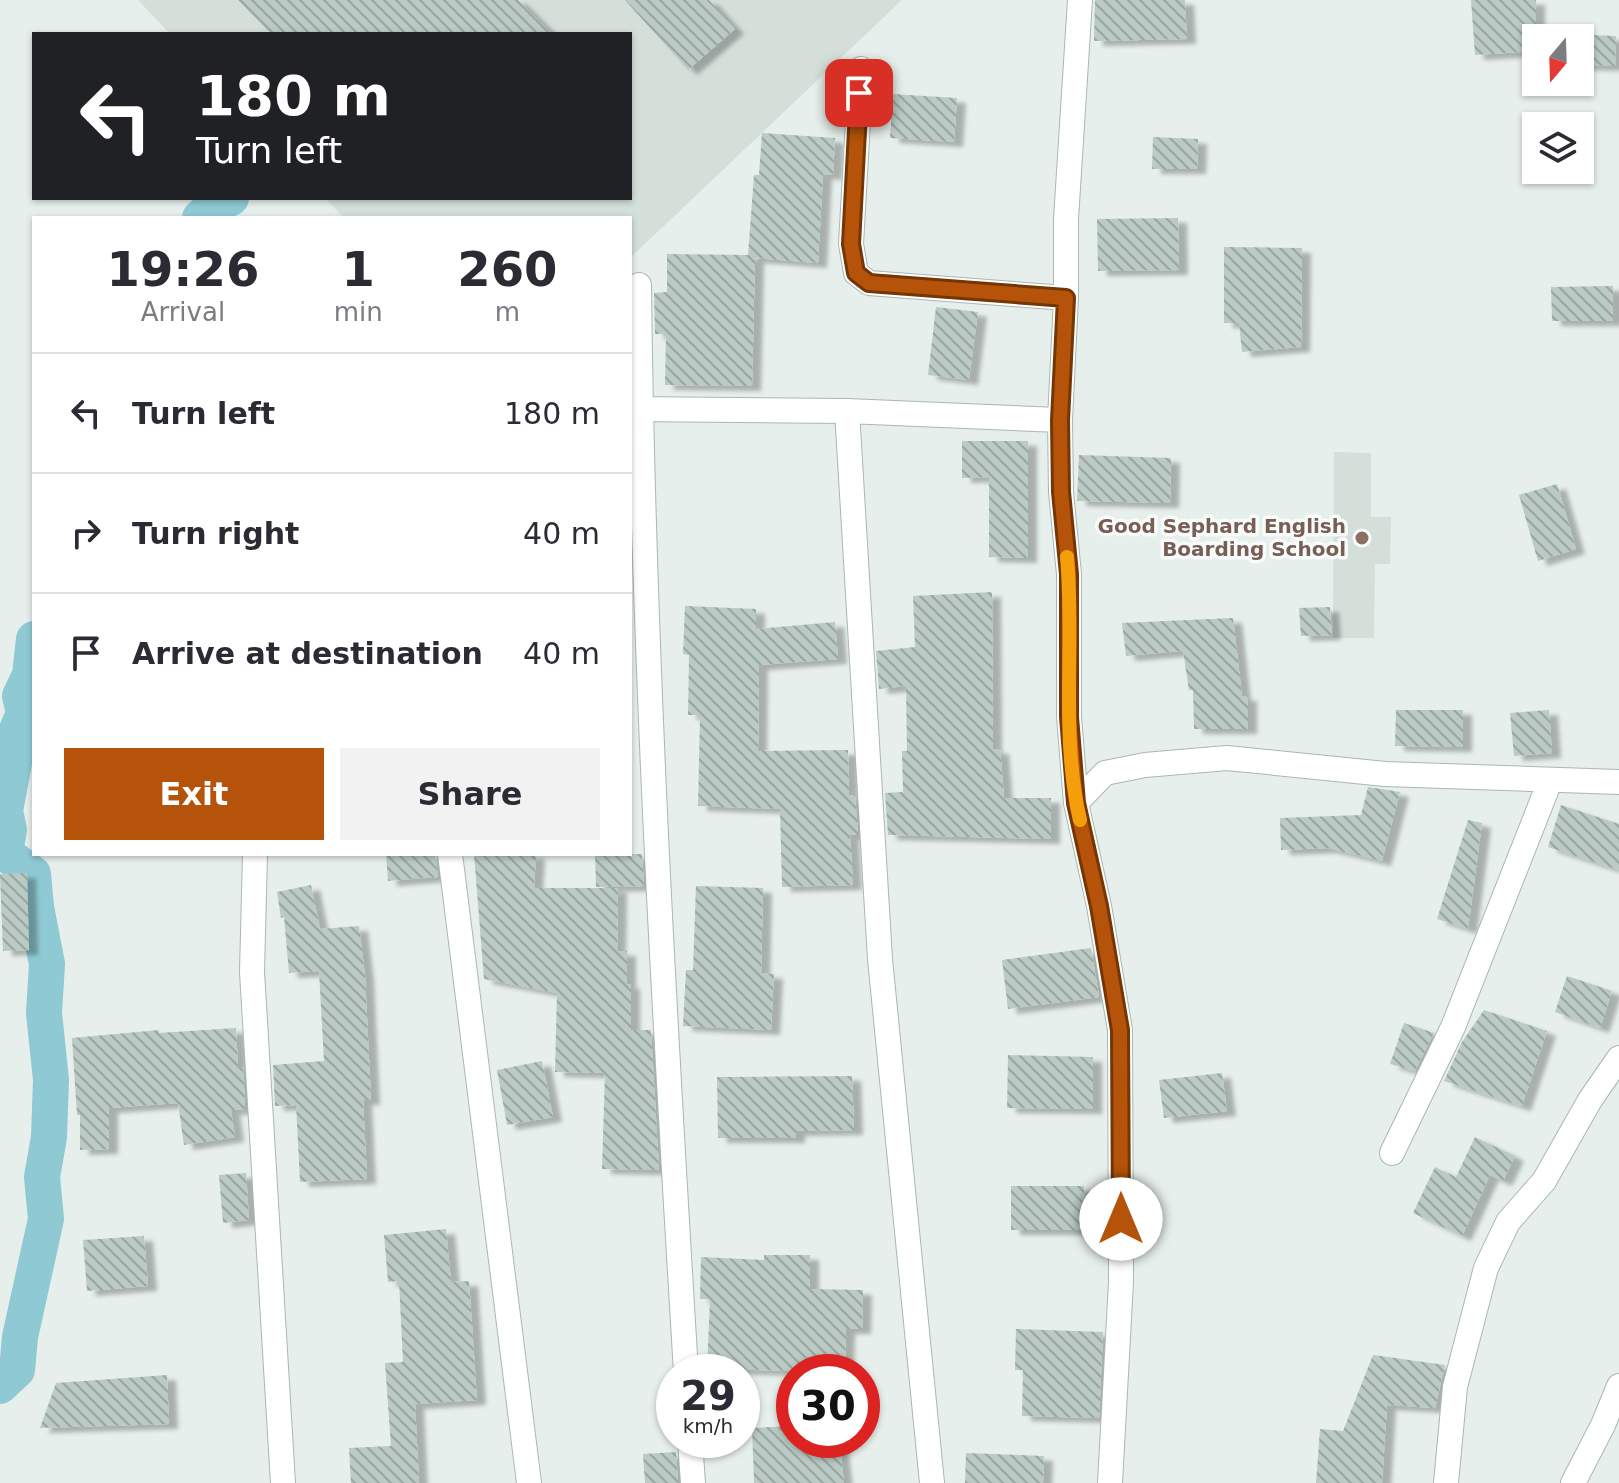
<!DOCTYPE html>
<style>
:root{--surface:#fff;--page:#f2f2f3;--text:#2b2b33;--muted:#7c7c81;--line:#e1e1e2;--accent:#b45309}
body{margin:0;font-family:"DejaVu Sans",sans-serif;background:var(--page);color:var(--text);height:100vh;display:flex;flex-direction:column;font-size:30px;white-space:nowrap}
*{box-sizing:border-box;margin:0}
p{font-size:26px;color:var(--muted)}
.icon{flex:none;width:44px;height:44px;fill:none;stroke:currentColor;stroke-width:2;stroke-linecap:round;stroke-linejoin:round}
.map{position:relative;flex:1;overflow:hidden}
.panel{position:absolute;left:32px;top:216px;width:600px;height:640px;display:flex;flex-direction:column;background:var(--surface);border-radius:0px;box-shadow:0 2px 6px #0004}
.panel>*{flex:none}
.guide{position:absolute;left:32px;top:32px;width:600px;height:168px;border-radius:0px;box-shadow:0 2px 6px #0004;background:#202124;color:#fff;overflow:hidden}
.needle{width:52px;rotate:199deg}
.buttons{position:absolute;left:1522px;top:24px;display:grid;gap:16px}
.buttons a{display:grid;place-items:center;width:72px;height:72px;border-radius:0px;background:var(--surface);box-shadow:0 2px 6px #0004;font-size:40px}
.speed{position:absolute;left:656px;top:1354px;display:flex;gap:16px;font-size:40px;font-weight:700;text-align:center}
.speed>*{display:grid;place-content:center;width:104px;height:104px;border-radius:50%;background:var(--surface);box-shadow:0 2px 6px #0004;line-height:1}
.speed small{font-size:20px;font-weight:400}
.speed .limit{border:12px solid #d22;background:#fff;color:#111}
.pin{position:absolute;display:grid;place-items:center;width:68px;height:68px;color:#fff;margin:-34px;border-radius:16px;box-shadow:0 4px 12px #0006}
.me{position:absolute;width:88px;margin:-44px;rotate:0deg;stroke-linejoin:round;filter:drop-shadow(0 0 6px #0008)}
.turn{display:flex;align-items:center;gap:28px;height:168px;padding:0 32px;font-size:36px}
.turn .icon{width:104px;height:104px;stroke-width:2.5}
.turn b{display:block;font-size:56px;line-height:68px}
.eta{display:flex;justify-content:space-evenly;align-items:center;height:136px;text-align:center}
.eta b{font-size:48px;font-weight:600;line-height:56px}
.cta{display:flex;gap:16px;margin-top:auto;padding:16px 32px}
.cta a{flex:1;height:92px;border-radius:0px;background:var(--accent);color:#fff;font-size:32px;font-weight:600;line-height:92px;text-align:center}
.cta a+a{background:var(--page);color:var(--text)}
ul{padding:0;list-style:none}
li{display:flex;align-items:center;gap:24px;height:120px;padding:0 32px;border-top:2px solid var(--line)}
li div{flex:1}
li b{display:block;font-size:30px}
li em{font-style:normal}
.map>svg:first-child{display:block}
.built{fill:#d4dfda}
.lines{fill:none;stroke-linecap:round;stroke-linejoin:round}
.canal{stroke:#8ec9d4;stroke-width:36}
.building{fill:url(#building-back-hatch);filter:url(#shadow)}
.minor-casing{stroke:#a8b8b2;stroke-width:26}
.minor{stroke:#fff;stroke-width:24}
.route-casing{stroke:#753606;stroke-width:20}
.route{stroke:#b45309;stroke-width:14}
.slow{stroke:#f59e0b;stroke-width:14}
.education-dot{fill:#8d6e63;stroke:#f7fbf9;stroke-width:3}
.labels{text-anchor:middle;stroke-width:7;stroke-linejoin:round;paint-order:stroke}
.education-label{font-size:20px;font-weight:bold;fill:#785e54;stroke:#f7fbf9;text-anchor:end}
</style>
<div class="map">
<svg width="1619" height="1483" viewBox="0 0 1619 1483">
<defs>
<pattern id="building-back-hatch" width="6" height="6" patternUnits="userSpaceOnUse" patternTransform="scale(2)"><rect width="6" height="6" fill="#bbcac4"/><path d="M-1 5l2 2M0 0l6 6M5-1l2 2" fill="none" stroke="#98a6a0"/></pattern>
<filter id="shadow"><feDropShadow dx="9" dy="5" stdDeviation="2" flood-color="#0004"/></filter>
</defs>
<rect width="100%" height="100%" fill="#e6efeb"/>
<path class="built" d="M 138,0 L 902,0 L 630,258 L 630,218 L 344,218 L 325,198 L 630,198 L 630,34 L 170,34 Z
M 1334,452 L 1371,453 L 1371,517 L 1391,517 L 1390,564 L 1375,564 L 1374,638 L 1333,638 Z"/>
<g class="lines">
<path class="canal" d="M 200,218 L 210,208 L 231,198
M 0,1386 L 17,1370 L 20,1337 L 46,1219 L 42,1177 L 49,1137 L 51,1080 L 44,1013 L 47,964 L 36,907 L 33,874 L 5,853 L 9,830 L 5,811 L 14,763 L 14,737 L 24,713 L 20,696 L 30,675 L 34,639"/>
</g>
<path class="building" d="M 238,0 L 518,0 L 552,34 L 271,34 Z
M 625,0 L 709,0 L 735,29 L 688,70 Z
M 1095,0 L 1185,0 L 1187,39 L 1094,41 Z
M 1471,0 L 1536,0 L 1536,51 L 1475,55 Z
M 1537,33 L 1616,36 L 1615,66 L 1580,65 L 1580,38 L 1537,38 Z
M 893,94 L 957,98 L 954,142 L 890,138 Z
M 762,133 L 835,138 L 833,175 L 823,174 L 818,263 L 755,258 L 752,386 L 665,385 L 666,334 L 655,334 L 654,293 L 667,292 L 667,254 L 748,255 L 754,175 L 759,175 Z
M 1153,137 L 1198,139 L 1197,169 L 1152,169 Z
M 1178,218 L 1179,270 L 1098,271 L 1097,219 Z
M 1224,247 L 1302,248 L 1301,347 L 1242,352 L 1239,323 L 1224,323 Z
M 1613,286 L 1613,321 L 1552,321 L 1551,287 Z
M 936,307 L 978,312 L 969,380 L 928,375 Z
M 962,441 L 1028,441 L 1028,558 L 989,557 L 989,477 L 962,478 Z
M 1079,455 L 1171,458 L 1170,503 L 1077,501 Z
M 1557,484 L 1576,549 L 1538,561 L 1519,495 Z
M 992,592 L 993,749 L 1000,749 L 1004,798 L 1051,798 L 1051,839 L 888,835 L 885,793 L 903,792 L 902,751 L 907,751 L 906,686 L 879,689 L 876,651 L 915,647 L 913,596 Z
M 685,606 L 756,609 L 756,629 L 835,622 L 838,659 L 759,665 L 758,751 L 848,750 L 849,796 L 855,795 L 858,835 L 850,835 L 853,885 L 782,887 L 780,809 L 698,806 L 700,715 L 688,715 L 689,655 L 683,654 Z
M 1330,607 L 1332,635 L 1301,636 L 1299,608 Z
M 1233,618 L 1242,696 L 1248,696 L 1248,729 L 1194,729 L 1193,690 L 1189,690 L 1183,651 L 1126,656 L 1122,623 Z
M 1396,710 L 1463,710 L 1463,747 L 1395,746 Z
M 1549,710 L 1552,753 L 1514,756 L 1510,713 Z
M 1368,787 L 1400,792 L 1382,861 L 1328,848 L 1281,850 L 1280,818 L 1361,815 Z
M 1561,805 L 1619,824 L 1619,870 L 1548,847 Z
M 1468,820 L 1482,823 L 1468,929 L 1437,919 Z
M 386,854 L 435,854 L 438,877 L 388,881 Z
M 474,854 L 536,854 L 534,888 L 618,888 L 617,951 L 627,951 L 627,984 L 631,984 L 631,1030 L 651,1030 L 659,1170 L 602,1169 L 605,1073 L 555,1072 L 557,993 L 484,979 Z
M 595,854 L 642,854 L 644,886 L 596,887 Z
M 27,873 L 29,950 L 3,951 L 0,874 Z
M 311,885 L 320,929 L 359,926 L 365,976 L 371,1100 L 363,1100 L 367,1179 L 300,1182 L 296,1105 L 275,1106 L 273,1065 L 324,1061 L 319,971 L 289,973 L 284,917 L 281,918 L 277,892 Z
M 696,886 L 763,888 L 761,973 L 774,974 L 771,1030 L 683,1026 L 686,970 L 693,970 Z
M 1091,948 L 1099,997 L 1008,1009 L 1002,960 Z
M 1567,976 L 1612,991 L 1600,1028 L 1555,1012 Z
M 1484,1010 L 1547,1031 L 1522,1106 L 1444,1081 L 1462,1042 Z
M 1404,1023 L 1434,1033 L 1415,1071 L 1390,1064 Z
M 236,1028 L 238,1067 L 243,1067 L 245,1109 L 231,1110 L 235,1137 L 184,1145 L 178,1103 L 109,1108 L 109,1149 L 80,1150 L 80,1115 L 77,1115 L 72,1038 L 159,1030 L 159,1033 Z
M 1008,1055 L 1093,1057 L 1093,1109 L 1007,1108 Z
M 542,1061 L 553,1117 L 507,1125 L 497,1070 Z
M 1222,1073 L 1227,1111 L 1164,1118 L 1159,1080 Z
M 852,1076 L 854,1130 L 796,1131 L 796,1138 L 718,1138 L 717,1077 Z
M 1475,1137 L 1515,1156 L 1503,1181 L 1490,1175 L 1462,1236 L 1413,1213 L 1435,1167 L 1456,1177 Z
M 246,1173 L 249,1220 L 223,1223 L 219,1175 Z
M 1011,1186 L 1084,1186 L 1085,1230 L 1011,1230 Z
M 446,1229 L 451,1282 L 469,1281 L 477,1400 L 415,1404 L 419,1483 L 351,1483 L 349,1448 L 391,1446 L 385,1363 L 403,1362 L 399,1281 L 388,1282 L 384,1235 Z
M 144,1236 L 148,1286 L 87,1291 L 83,1240 Z
M 764,1255 L 810,1255 L 810,1289 L 863,1290 L 862,1329 L 846,1329 L 845,1372 L 707,1369 L 710,1299 L 700,1299 L 701,1257 L 764,1260 Z
M 1016,1329 L 1103,1332 L 1099,1418 L 1022,1416 L 1023,1370 L 1015,1370 Z
M 1373,1355 L 1445,1365 L 1435,1408 L 1387,1405 L 1382,1483 L 1316,1483 L 1320,1429 L 1343,1431 Z
M 167,1375 L 169,1424 L 40,1428 L 56,1383 Z
M 792,1426 L 793,1440 L 839,1440 L 844,1483 L 754,1483 L 752,1428 Z
M 676,1452 L 678,1483 L 645,1483 L 643,1454 Z
M 966,1453 L 1044,1456 L 1043,1483 L 965,1483 Z"/>
<g class="lines">
<g class="minor-casing">
<path id="minor" d="M 1080,0 L 1066,219 L 1066,298 L 1060,420 L 1061,492 L 1069,574 L 1069,717 L 1076,803 L 1099,906 L 1120,1030 L 1121,1282 L 1110,1483
M 861,69 L 851,244 L 856,273 L 869,283 L 1066,298
M 639,285 C 643,648 664,1010 686,1372
M 630,409 L 847,411
M 1076,803 L 1105,773 L 1145,765 L 1227,758 L 1385,774 L 1619,782
M 255,854 L 252,972 L 283,1483
M 450,854 L 529,1483
M 1392,1153 L 1453,1027 L 1550,781
M 690,1440 L 693,1483
M 932,1483 L 880,959 L 847,411 L 1060,420
M 1446,1483 L 1455,1387 L 1486,1268 L 1508,1222 L 1544,1181 L 1590,1100 L 1619,1058
M 1573,1483 L 1603,1425 L 1619,1386"/>
</g>
<use href="#minor" class="minor"/>
</g>
<g class="lines">
<g class="route-casing">
<path id="route" d="M 859,93 L 851,244 L 856,273 L 869,283 L 1066,298 L 1060,420 L 1061,492 L 1069,574 L 1069,717 L 1076,803 L 1099,906 L 1120,1030 L 1121,1219"/>
</g>
<use href="#route" class="route"/>
<path class="slow" d="M 1067,557 C 1075,644 1060,734 1080,820"/>
</g>
<circle class="education-dot" cx="1362" cy="538" r="8"/>
<g class="labels">
<g class="education-label">
<text x="1346" y="533">Good Sephard English<tspan x="1346" dy="23">Boarding School</tspan></text>
</g>
</g>
</svg>
<div class="buttons">
<a><svg class="needle" viewBox="-14 -14 28 28"><path d="M0-13l5 13h-10z" fill="#e53935"/><path d="M0 13l5-13h-10z" fill="#7c7c81"/></svg></a>
<a><svg class="icon" aria-label="layers" viewBox="0 0 24 24"><path d="M12 4l9 5-9 5-9-5zM3 14l9 5 9-5"/></svg></a>
</div>
<div class="speed"><div>29<small>km/h</small></div><div class="limit">30</div></div>
<div class="pin" style="left:859px;top:93px;background:#d93025"><svg class="icon" aria-label="arrive" viewBox="0 0 24 24"><path d="M6 21V4h12l-3 4 3 4H6"/></svg></div>
<svg class="me" style="left:1121px;top:1219px" viewBox="-20 -20 40 40"><circle r="19" fill="#fff"/><path d="M0-13L10 11 0 6-10 11z" fill="#b45309"/></svg>
<div class="guide">
<div class="turn"><svg class="icon" aria-label="left" viewBox="0 0 24 24"><path d="M17 20v-9H6M10 6l-5 5 5 5"/></svg><div><b>180 m</b>Turn left</div></div>
</div>
<section class="panel">
<div class="eta">
<div><b>19:26</b><p>Arrival</p></div>
<div><b>1</b><p>min</p></div>
<div><b>260</b><p>m</p></div>
</div>
<ul>
<li><svg class="icon" aria-label="left" viewBox="0 0 24 24"><path d="M17 20v-9H6M10 6l-5 5 5 5"/></svg><div><b>Turn left</b></div><em>180 m</em></li>
<li><svg class="icon" aria-label="right" viewBox="0 0 24 24"><path d="M7 20v-9h11M14 6l5 5-5 5"/></svg><div><b>Turn right</b></div><em>40 m</em></li>
<li><svg class="icon" aria-label="arrive" viewBox="0 0 24 24"><path d="M6 21V4h12l-3 4 3 4H6"/></svg><div><b>Arrive at destination</b></div><em>40 m</em></li>
</ul>
<div class="cta"><a>Exit</a><a>Share</a></div>
</section>
</div>
